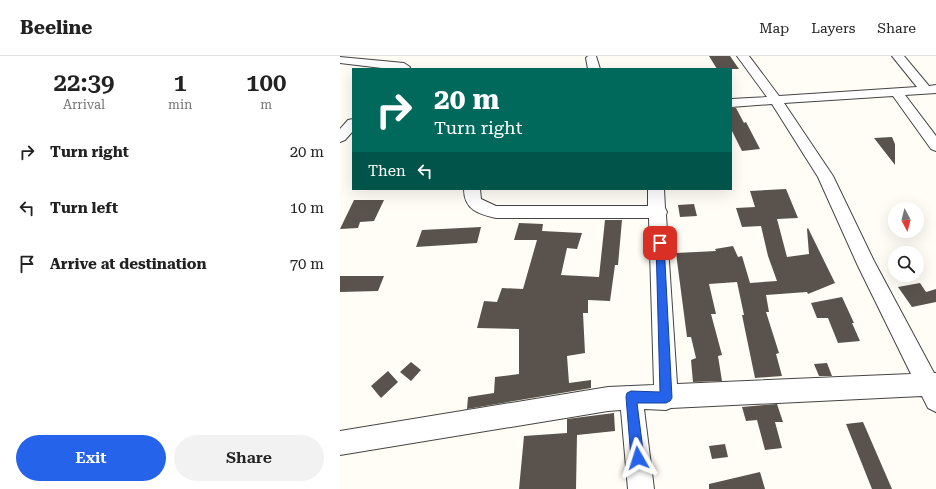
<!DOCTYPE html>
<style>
:root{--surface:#fff;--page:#f2f2f2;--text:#222;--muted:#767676;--line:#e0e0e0;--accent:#2563eb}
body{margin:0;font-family:"Roboto Serif",serif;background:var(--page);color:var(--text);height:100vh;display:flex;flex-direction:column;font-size:15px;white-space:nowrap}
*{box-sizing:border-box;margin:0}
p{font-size:13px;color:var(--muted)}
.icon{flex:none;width:22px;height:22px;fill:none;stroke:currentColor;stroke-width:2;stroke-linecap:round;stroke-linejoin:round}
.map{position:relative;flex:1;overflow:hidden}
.sheet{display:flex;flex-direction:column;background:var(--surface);width:340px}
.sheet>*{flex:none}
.banner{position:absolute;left:12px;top:12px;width:380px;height:122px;border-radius:0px;box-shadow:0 4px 16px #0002;background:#00695c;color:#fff;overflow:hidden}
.needle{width:26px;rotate:173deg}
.tools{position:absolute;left:548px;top:146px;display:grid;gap:8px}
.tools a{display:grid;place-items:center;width:36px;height:36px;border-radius:50%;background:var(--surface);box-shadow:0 4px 16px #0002;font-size:20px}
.pin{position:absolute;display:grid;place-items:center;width:34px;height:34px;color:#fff;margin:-17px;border-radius:8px;box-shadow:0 2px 6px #0006}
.me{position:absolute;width:44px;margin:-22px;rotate:354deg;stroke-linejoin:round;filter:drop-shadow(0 0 3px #0008)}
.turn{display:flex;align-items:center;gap:14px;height:84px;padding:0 16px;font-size:18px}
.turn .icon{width:52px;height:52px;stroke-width:2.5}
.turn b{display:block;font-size:28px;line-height:34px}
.then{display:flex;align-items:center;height:38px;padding:0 16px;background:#0003;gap:8px;font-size:15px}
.eta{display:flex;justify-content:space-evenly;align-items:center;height:68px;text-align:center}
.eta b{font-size:24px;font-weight:600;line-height:28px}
.primary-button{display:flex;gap:8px;margin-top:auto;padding:8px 16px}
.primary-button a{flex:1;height:46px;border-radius:24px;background:var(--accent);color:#fff;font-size:16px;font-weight:600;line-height:46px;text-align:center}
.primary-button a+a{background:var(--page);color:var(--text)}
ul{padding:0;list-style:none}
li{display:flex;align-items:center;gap:12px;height:56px;padding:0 16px}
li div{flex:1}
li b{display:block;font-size:15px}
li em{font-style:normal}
header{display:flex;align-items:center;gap:24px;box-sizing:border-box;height:56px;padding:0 20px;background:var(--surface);border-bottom:1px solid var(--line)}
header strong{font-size:19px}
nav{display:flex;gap:22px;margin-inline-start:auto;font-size:14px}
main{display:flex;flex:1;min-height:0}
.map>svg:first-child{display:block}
.building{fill:#5a524d}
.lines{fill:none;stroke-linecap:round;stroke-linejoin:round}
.street-casing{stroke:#444;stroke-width:2}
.street{fill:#fff;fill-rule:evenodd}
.route{fill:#2563eb;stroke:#184099}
</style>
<header>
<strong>Beeline</strong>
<nav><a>Map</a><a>Layers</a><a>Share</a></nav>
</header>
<main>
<section class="sheet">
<div class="eta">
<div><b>22:39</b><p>Arrival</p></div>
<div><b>1</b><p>min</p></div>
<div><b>100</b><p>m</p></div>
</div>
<ul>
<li><svg class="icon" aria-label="right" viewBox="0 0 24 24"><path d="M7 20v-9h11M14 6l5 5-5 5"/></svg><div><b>Turn right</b></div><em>20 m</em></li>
<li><svg class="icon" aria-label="left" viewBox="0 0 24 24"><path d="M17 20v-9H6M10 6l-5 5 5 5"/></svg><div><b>Turn left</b></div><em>10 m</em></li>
<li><svg class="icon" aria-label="arrive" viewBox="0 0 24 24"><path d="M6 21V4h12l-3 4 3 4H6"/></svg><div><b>Arrive at destination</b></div><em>70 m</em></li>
</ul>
<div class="primary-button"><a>Exit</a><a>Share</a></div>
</section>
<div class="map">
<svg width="596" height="433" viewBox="0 0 596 433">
<rect width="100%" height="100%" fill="#fffdf5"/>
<path class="building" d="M 369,0 L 390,0 L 399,13 L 377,13 Z
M 391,52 L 396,52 L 404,67 L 406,66 L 420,93 L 402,95 L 391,73 Z
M 552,81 L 555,88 L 555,109 L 534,82 Z
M 446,133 L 458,162 L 437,163 L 447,201 L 469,198 L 467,173 L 468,172 L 495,227 L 468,238 L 467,236 L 426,239 L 429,256 L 426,256 L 439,297 L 436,298 L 442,320 L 415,322 L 402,259 L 404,259 L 397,226 L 369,228 L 376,258 L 371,258 L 382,299 L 378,300 L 382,325 L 353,326 L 351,304 L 356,302 L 351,281 L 347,281 L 336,197 L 376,195 L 375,193 L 393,190 L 398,201 L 402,200 L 410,227 L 437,225 L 428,200 L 421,170 L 402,171 L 396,152 L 415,151 L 410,135 Z
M 14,144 L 44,144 L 34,165 L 20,166 L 18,172 L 0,173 Z
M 354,148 L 357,160 L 340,161 L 338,149 Z
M 265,164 L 282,164 L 278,209 L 275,209 L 270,245 L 248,244 L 248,257 L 243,257 L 245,297 L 227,300 L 229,327 L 251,324 L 251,332 L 127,353 L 128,341 L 154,337 L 155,321 L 179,318 L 179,273 L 137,272 L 144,245 L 157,246 L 162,232 L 183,233 L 197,184 L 174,184 L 179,167 L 203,168 L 202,175 L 242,177 L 237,193 L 227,192 L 221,219 L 259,221 Z
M 141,171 L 137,187 L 76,191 L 82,174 Z
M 0,220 L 44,220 L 38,235 L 0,236 Z
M 580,227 L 586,236 L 596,233 L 596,246 L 572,251 L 558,231 Z
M 502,241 L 514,267 L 512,267 L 520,285 L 498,287 L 488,262 L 477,262 L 471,247 Z
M 71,306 L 81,314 L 71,325 L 60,316 Z
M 487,307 L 492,320 L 479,320 L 474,308 Z
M 48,315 L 58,326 L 41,342 L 31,330 Z
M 437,348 L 443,366 L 435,366 L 442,392 L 425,394 L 417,364 L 406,365 L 402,351 Z
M 274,357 L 275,375 L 237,379 L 236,433 L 179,433 L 184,380 L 227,377 L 227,363 Z
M 523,366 L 552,433 L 532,433 L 506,368 Z
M 385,388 L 388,401 L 372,403 L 369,390 Z
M 420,416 L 425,433 L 369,433 L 369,428 Z"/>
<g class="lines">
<g class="street-casing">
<path id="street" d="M 248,0 L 256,0 L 260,13 L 248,13 L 246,2 Z
M 397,0 L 409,0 L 439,40 L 577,31 L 552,0 L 564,0 L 589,30 L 596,29 L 596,37 L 565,39 L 596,80 L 596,95 L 591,93 L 553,40 L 444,47 L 493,120 L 534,205 L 594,317 L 596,317 L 596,356 L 588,352 L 582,340 L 331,352 L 326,354 L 304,353 L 314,433 L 288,433 L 281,354 L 268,355 L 0,399 L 0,375 L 268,331 L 314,329 L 309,162 L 156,162 C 139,158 124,154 124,133 L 140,133 L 141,143 L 156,150 L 308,150 L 308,133 L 324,133 L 325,152 L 327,156 L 326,159 L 337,328 L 571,318 L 518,210 L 478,121 L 432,48 L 391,51 L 391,43 L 427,41 Z
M 0,1 L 64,7 L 70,11 L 69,13 L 50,13 L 0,7 Z
M 13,63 L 13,75 L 5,84 L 0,86 L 0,73 L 8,64 Z"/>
</g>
<use href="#street" class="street"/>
</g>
<path class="route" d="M 320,184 L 324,187 L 332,342 L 330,345 L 326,347 L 297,347 L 304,402 L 302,407 L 298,408 L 293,407 L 291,402 L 286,341 L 287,337 L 291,335 L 320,336 L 316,187 Z"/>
</svg>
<div class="tools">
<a><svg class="needle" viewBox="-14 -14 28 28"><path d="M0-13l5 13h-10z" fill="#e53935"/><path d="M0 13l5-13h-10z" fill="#767676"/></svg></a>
<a><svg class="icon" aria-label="search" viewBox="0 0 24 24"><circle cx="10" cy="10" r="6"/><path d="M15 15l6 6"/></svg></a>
</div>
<div class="pin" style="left:320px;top:187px;background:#d93025"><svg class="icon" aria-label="arrive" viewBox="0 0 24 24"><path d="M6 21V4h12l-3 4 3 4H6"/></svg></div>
<svg class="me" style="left:298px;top:402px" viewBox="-20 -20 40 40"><path d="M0-17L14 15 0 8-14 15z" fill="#2563eb" stroke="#fff" stroke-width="4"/></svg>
<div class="banner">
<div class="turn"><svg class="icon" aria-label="right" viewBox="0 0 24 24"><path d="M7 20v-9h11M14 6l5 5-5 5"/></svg><div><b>20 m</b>Turn right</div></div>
<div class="then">Then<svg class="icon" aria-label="left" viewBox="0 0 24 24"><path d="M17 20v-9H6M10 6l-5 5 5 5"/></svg></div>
</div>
</div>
</main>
